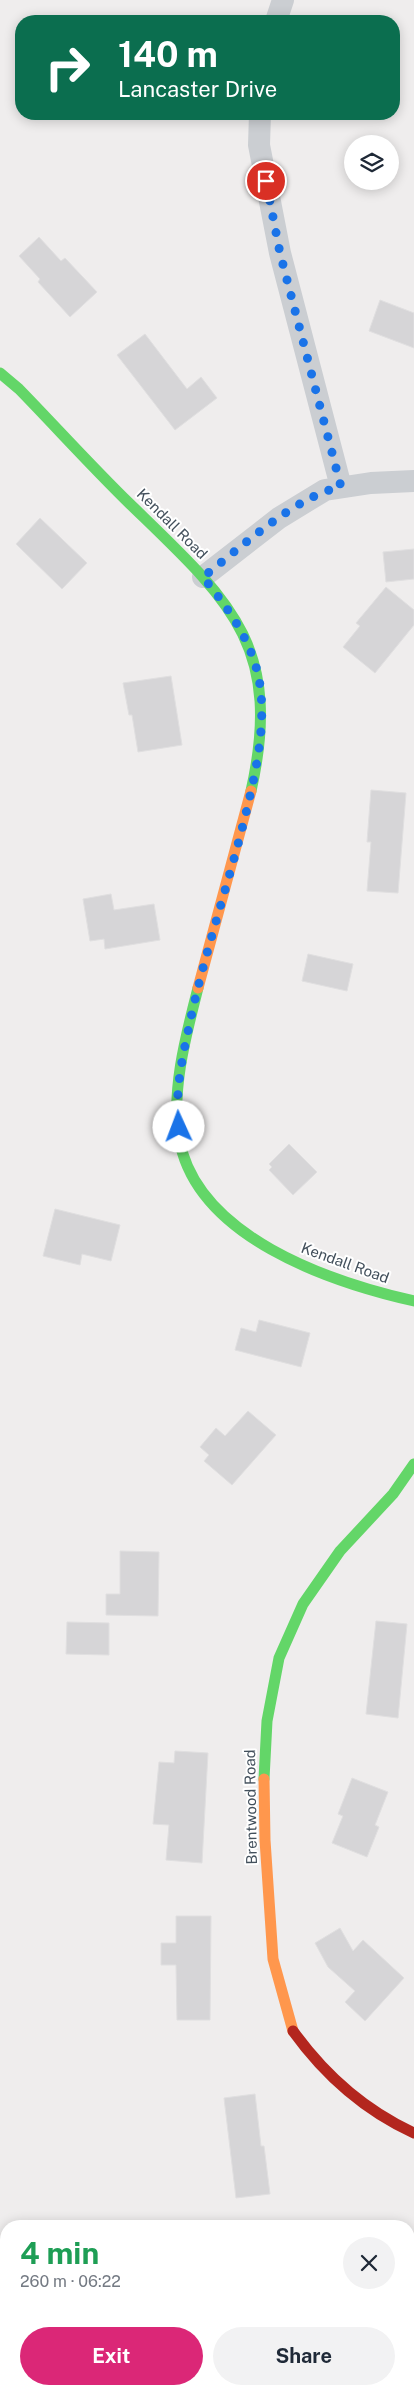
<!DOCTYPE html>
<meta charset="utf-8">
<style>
:root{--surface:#fff;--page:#f2f2f3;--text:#1f2937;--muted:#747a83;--accent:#db2777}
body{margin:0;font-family:"Public Sans",sans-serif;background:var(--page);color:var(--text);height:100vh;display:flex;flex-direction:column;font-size:19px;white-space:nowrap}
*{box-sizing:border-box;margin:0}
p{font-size:16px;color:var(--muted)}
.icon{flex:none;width:28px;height:28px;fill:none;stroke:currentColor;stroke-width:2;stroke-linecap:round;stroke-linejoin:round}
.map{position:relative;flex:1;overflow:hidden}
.drawer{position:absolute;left:0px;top:2220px;width:415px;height:175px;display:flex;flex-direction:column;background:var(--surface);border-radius:20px 20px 0 0;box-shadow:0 2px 12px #0003}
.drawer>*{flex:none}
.banner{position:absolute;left:15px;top:15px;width:385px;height:105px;border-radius:20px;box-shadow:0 2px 12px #0003;background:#0b6e4f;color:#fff;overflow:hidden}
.buttons{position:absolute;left:344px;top:135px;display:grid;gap:10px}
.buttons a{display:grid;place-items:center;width:55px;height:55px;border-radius:50%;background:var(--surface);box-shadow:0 2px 12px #0003;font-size:25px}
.pin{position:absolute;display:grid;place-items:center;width:42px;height:42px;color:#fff;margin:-21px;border:2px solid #fff;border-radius:50%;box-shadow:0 1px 5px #0007}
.me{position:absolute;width:55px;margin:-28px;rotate:358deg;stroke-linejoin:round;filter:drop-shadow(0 0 4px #0008)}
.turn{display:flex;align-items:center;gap:18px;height:105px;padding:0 20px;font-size:22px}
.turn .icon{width:65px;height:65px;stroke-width:2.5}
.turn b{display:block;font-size:35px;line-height:42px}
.round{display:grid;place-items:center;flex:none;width:52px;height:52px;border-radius:26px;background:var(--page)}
.overview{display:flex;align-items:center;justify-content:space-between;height:85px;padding:0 20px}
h1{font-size:30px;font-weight:700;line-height:38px;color:#1e9e55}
.primary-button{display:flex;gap:10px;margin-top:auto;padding:10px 20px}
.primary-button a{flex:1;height:58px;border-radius:30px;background:var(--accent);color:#fff;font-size:20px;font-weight:700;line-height:58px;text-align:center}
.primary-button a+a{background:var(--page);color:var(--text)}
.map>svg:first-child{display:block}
.building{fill:#d6d5d7;stroke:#e0dfe0}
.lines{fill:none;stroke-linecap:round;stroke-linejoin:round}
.street{stroke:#cbced2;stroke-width:22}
.fast{stroke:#63d668;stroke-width:11}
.slow{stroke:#ff974d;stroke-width:11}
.jam{stroke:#b3261e;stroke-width:11}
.route{stroke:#1a73e8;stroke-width:9;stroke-dasharray:0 16.2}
.labels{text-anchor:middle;stroke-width:4;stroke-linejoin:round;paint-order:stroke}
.street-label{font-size:15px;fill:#43505c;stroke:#fff}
</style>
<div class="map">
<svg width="414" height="2395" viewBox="0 0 414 2395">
<rect width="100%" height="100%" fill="#efeded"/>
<path class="building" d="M 39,237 L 61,261 L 65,258 L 97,292 L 70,317 L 38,282 L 40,279 L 19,256 Z
M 380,300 L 414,313 L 414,348 L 369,331 Z
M 145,334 L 187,389 L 201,377 L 217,398 L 175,430 L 117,355 Z
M 40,518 L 87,563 L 62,589 L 16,544 Z
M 414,549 L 414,579 L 386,582 L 383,552 Z
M 386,587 L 414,610 L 414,625 L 375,673 L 343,647 L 360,626 L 356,623 Z
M 171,676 L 182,745 L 138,752 L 132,715 L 129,715 L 123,683 Z
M 371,790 L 406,793 L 398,893 L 367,891 L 371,842 L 367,842 Z
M 111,894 L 114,910 L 154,904 L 160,940 L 105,949 L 104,939 L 90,941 L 83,899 Z
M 308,954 L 353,964 L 347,991 L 302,981 Z
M 289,1144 L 317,1172 L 293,1195 L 269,1170 L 272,1167 L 269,1164 Z
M 55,1209 L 120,1225 L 111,1261 L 82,1254 L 80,1265 L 43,1256 Z
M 259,1320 L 310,1333 L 301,1367 L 235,1350 L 241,1328 L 256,1332 Z
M 248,1411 L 276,1435 L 232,1485 L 204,1461 L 209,1455 L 200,1447 L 216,1428 L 225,1436 Z
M 120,1551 L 159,1552 L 158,1616 L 106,1615 L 106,1594 L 120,1594 Z
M 376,1621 L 407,1624 L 398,1718 L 366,1714 Z
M 67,1622 L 109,1623 L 109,1655 L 66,1654 Z
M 175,1751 L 208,1753 L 202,1863 L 166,1860 L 169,1825 L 153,1824 L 159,1762 L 174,1763 Z
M 352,1778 L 388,1792 L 375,1825 L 379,1827 L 367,1857 L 332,1843 L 343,1816 L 338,1814 Z
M 176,1916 L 211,1916 L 210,2020 L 177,2020 L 176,1965 L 161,1965 L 161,1943 L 176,1943 Z
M 340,1928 L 353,1951 L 363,1940 L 404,1978 L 365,2021 L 345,2002 L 355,1991 L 328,1967 L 315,1943 Z
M 255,2094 L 261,2146 L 264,2146 L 270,2194 L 236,2198 L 224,2098 Z"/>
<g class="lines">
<path class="street" d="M 276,21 L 283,0
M 260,114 L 259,145 L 280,253 L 341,487
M 203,577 L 279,518 L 325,490 L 371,483 L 414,481"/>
<path class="fast" d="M 0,373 L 19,389 C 56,427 92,467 130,504 C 228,599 284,644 251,791
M 198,988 C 186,1035 171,1090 179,1138 C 196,1237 330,1282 414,1301
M 264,1779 L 267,1721 L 279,1658 L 303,1604 L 340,1551 L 393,1494 L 414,1464"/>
<path class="slow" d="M 198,988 L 251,791
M 264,1779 L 265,1840 L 273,1959 L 293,2031"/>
<path class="jam" d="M 293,2031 C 324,2074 364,2110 414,2133"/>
</g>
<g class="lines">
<path class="route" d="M 179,1127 C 174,1093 183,1055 190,1022 C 205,951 229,883 246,813 C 256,771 267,723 259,679 C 251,639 227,607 203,577 C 239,549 297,495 341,487 L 280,253 L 266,181"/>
</g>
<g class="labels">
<g class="street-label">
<text transform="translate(172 524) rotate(45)" y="5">Kendall Road</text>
<text transform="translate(345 1263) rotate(20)" y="5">Kendall Road</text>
<text transform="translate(251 1807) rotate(-91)" y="5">Brentwood Road</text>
</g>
</g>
</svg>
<div class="buttons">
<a><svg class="icon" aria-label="layers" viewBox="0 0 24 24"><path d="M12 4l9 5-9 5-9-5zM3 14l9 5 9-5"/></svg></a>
</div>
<div class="pin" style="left:266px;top:181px;background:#d93025"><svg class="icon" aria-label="arrive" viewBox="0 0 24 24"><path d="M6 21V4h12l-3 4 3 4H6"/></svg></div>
<svg class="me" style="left:179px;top:1127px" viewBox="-20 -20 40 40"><circle r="19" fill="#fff"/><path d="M0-13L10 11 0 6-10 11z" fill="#1a73e8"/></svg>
<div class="banner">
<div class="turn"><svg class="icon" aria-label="right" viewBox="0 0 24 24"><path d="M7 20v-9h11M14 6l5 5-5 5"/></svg><div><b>140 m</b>Lancaster Drive</div></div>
</div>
<section class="drawer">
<div class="overview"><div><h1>4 min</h1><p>260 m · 06:22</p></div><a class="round"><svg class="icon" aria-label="close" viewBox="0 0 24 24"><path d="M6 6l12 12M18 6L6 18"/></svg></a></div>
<div class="primary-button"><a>Exit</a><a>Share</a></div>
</section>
</div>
